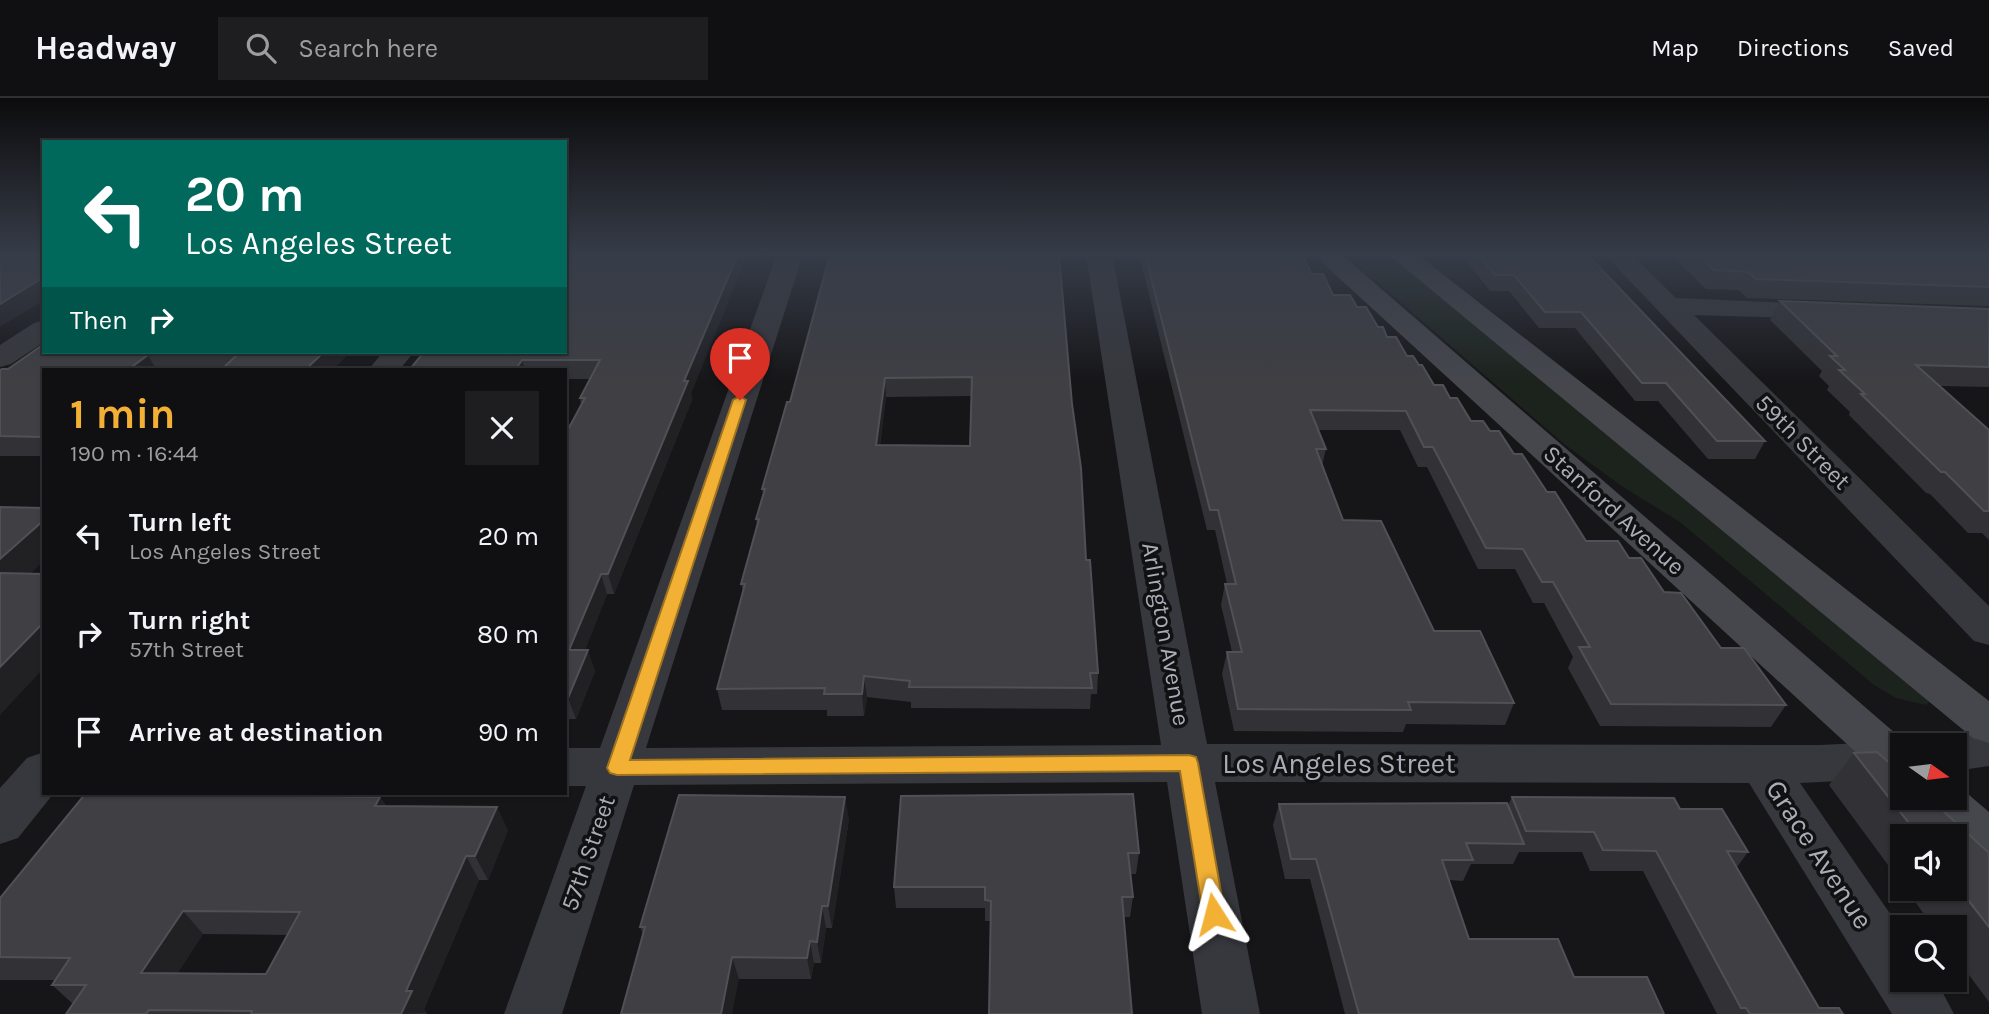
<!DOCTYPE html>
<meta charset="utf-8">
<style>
:root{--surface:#101012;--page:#1e1e20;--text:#f1f3f6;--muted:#9c9d9f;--line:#303032;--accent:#f2b134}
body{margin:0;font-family:Karla,sans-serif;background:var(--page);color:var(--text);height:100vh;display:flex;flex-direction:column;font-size:26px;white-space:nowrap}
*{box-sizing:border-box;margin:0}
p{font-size:23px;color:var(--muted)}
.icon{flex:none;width:38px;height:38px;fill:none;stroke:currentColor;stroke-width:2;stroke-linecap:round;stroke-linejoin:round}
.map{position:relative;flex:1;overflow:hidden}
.panel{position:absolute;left:42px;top:270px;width:525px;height:427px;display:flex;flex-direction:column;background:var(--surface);border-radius:0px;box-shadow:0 2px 5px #0004,0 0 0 2px var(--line)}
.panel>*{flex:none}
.guide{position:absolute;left:42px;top:42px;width:525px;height:214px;border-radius:0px;box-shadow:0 2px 5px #0004,0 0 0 2px var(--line);background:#00695c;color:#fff;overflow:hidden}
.needle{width:46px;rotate:104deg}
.controls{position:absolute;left:1890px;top:635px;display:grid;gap:14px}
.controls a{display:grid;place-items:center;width:77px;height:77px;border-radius:0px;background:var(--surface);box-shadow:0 2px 5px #0004,0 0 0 2px var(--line);font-size:35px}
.pin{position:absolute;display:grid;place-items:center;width:60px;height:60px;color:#fff;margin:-72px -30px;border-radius:50% 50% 50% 0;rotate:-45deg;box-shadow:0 0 7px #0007}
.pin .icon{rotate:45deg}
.me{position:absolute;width:77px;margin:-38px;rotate:351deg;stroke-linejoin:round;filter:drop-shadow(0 0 5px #0008)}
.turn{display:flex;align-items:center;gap:24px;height:147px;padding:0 28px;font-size:32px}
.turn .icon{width:91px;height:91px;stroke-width:2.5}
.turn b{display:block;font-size:49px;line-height:60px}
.then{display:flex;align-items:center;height:66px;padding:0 28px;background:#0003;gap:14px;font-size:26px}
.round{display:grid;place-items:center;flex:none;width:74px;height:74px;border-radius:0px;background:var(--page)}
.headline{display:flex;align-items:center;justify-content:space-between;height:119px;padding:0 28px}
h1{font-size:42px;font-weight:700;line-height:52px;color:var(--accent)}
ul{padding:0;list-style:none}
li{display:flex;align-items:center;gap:21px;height:98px;padding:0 28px}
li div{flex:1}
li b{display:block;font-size:26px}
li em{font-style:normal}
header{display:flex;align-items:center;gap:42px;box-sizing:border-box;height:98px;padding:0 35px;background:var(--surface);border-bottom:2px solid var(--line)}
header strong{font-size:33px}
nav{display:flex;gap:38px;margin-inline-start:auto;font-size:24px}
.search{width:490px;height:63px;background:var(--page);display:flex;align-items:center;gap:18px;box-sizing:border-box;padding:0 24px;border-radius:0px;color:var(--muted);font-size:26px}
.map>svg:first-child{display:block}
.green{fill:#1c231d}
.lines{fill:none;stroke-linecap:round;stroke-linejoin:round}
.street{fill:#37383d;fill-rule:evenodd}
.secondary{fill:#45474d;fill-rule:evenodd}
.wall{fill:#323236;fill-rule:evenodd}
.shaded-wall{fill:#212124}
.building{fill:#3f3f44;stroke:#4f5156;stroke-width:2;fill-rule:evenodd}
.route{fill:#f2b134;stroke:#9d7322;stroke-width:2}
.labels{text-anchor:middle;stroke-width:7;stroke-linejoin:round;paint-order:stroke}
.street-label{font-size:24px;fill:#a8adb8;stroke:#111113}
.near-street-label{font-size:28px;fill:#a8adb8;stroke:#111113}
</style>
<header>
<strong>Headway</strong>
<div class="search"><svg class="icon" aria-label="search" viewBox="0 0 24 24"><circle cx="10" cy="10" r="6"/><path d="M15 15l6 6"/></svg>Search here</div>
<nav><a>Map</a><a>Directions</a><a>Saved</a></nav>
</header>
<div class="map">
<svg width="1989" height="916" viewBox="0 0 1989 916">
<rect width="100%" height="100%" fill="#161618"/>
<path class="green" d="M 1345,156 L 1389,156 L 1924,591 L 1930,603 L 1926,607 L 1896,600 L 1874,587 L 1680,424 L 1623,389 L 1564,346 Z"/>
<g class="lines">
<path class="street" d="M 777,156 L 803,156 L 646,650 L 1161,647 L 1086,156 L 1112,156 L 1207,646 L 1820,647 L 1902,643 L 1914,648 L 1902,648 L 1902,680 L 1800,685 L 1902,833 L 1902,882 L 1936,882 L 1954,916 L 1892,916 L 1749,685 L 1215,684 L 1260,916 L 1202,916 L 1167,684 L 634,687 L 562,916 L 504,916 L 586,688 L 565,688 L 565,650 L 600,650 Z
M 1604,156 L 1631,156 L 1676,200 L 1837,207 L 1841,213 L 1837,219 L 1827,221 L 1694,217 L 1989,508 L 1989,547 L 1974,543 Z
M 44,222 L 44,244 L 11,266 L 0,269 L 0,247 L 34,225 Z
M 383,254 L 414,254 L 400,271 L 369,271 Z
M 1989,632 L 1989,668 L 1955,673 L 1955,648 L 1936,648 L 1938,642 Z
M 44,654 L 44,695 L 54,695 L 18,740 L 0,746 L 0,690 L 27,660 Z"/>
<path class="secondary" d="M 1313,156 L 1341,156 L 1910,648 L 1902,648 L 1902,687 L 1885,681 Z
M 1388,156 L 1417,156 L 1989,603 L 1989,645 L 1973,640 Z
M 1955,685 L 1989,714 L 1989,766 L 1971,760 L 1955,745 L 1955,738 L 1948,738 L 1922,714 L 1915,700 L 1955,700 Z"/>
</g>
<path class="wall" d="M 565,156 L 691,296 L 692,302 L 614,496 L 607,496 L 585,552 L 595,573 L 576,621 L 565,621 L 565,337 L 581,307 L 580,300 L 590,281 L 565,281 L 565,271 L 410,271 Z
M 1059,156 L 1086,462 L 1098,575 L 1097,596 L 1091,596 L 1090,611 L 911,610 L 911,604 L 867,599 L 864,618 L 827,618 L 827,612 L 722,612 L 717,591 L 743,494 L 741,486 L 757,427 L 756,421 L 763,396 L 762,391 L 790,304 ZM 971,298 L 970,348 L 880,347 L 886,299 Z
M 1133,156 L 1302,156 L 1312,176 L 1333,197 L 1357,209 L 1407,258 L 1419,267 L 1434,287 L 1450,300 L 1471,323 L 1490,333 L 1514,356 L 1586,443 L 1629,460 L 1721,550 L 1786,607 L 1771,629 L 1600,628 L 1568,570 L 1573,559 L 1544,505 L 1533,505 L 1515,471 L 1478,471 L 1427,369 L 1418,369 L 1400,332 L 1318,332 L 1326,351 L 1322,368 L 1343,422 L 1434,533 L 1514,605 L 1505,627 L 1406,626 L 1403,634 L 1234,633 L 1222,576 L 1227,554 L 1232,554 L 1221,507 L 1225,486 L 1227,486 L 1215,432 L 1207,432 L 1140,160 L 1133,160 Z
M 1461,156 L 1587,156 L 1765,343 L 1755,361 L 1708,361 L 1658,303 L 1635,303 L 1575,230 L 1539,230 L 1509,193 L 1490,193 Z
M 1671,156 L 1989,156 L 1989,208 L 1747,200 L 1739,192 L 1706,191 Z
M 1780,203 L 1989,211 L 1989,289 L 1940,288 L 1989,332 L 1989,442 L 1982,435 L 1968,435 L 1930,396 L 1926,395 L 1849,317 L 1850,314 L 1827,292 L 1829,288 L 1819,278 L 1822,273 L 1770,222 Z
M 44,246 L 350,254 L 333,271 L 44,271 L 44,358 L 0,358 L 0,272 L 8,271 Z
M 1854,655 L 1989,755 L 1989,904 L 1955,858 L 1955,830 L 1934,830 L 1906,791 L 1955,791 L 1955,738 L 1902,738 L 1902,786 L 1829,687 Z
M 240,695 L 293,695 L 295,698 L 380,699 L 386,708 L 508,732 L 488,782 L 479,782 L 424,911 L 427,916 L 66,916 L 73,906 L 52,887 L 55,882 L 0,882 L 0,800 ZM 203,836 L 288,837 L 266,876 L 177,876 Z
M 901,698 L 1139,755 L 1136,776 L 1130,776 L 1133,799 L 1130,819 L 991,823 L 985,823 L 985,810 L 896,810 L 894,789 Z
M 1512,699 L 1680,711 L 1748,754 L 1737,769 L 1819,910 L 1843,916 L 1717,916 L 1643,773 L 1590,773 L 1582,754 L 1519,754 L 1513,766 L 1471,766 L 1463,783 L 1449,782 L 1469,841 L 1574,879 L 1664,916 L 1345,916 L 1310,781 L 1285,781 L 1273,727 L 1279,706 L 1508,707 Z
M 849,721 L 832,830 L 826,830 L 821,865 L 814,865 L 811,881 L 739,881 L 643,836 L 640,829 Z"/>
<path class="shaded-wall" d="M 738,156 L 748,156 L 691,296 L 692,302 L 614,496 L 608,476 L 684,283 Z
M 44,179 L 44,202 L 0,229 L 0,206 Z
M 324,254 L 350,254 L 333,271 L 306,271 Z
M 148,257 L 156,271 L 129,271 Z
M 522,262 L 525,271 L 516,271 Z
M 885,280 L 886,299 L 877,367 L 876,347 Z
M 44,422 L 44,463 L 5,500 L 0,494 L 0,461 Z
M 601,476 L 607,496 L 577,573 L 569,552 Z
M 44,524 L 44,570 L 0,617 L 0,569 Z
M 588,552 L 595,573 L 576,621 L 568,600 Z
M 864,578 L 867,599 L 864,618 L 862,596 Z
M 288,695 L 293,695 L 306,715 L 286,698 Z
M 380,699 L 394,723 L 375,708 Z
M 845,699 L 849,721 L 832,830 L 828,808 Z
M 497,709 L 508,732 L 488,782 L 475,758 Z
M 466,758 L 479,782 L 424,911 L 427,915 L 401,916 L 406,893 Z
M 822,808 L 826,830 L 821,865 L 817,844 Z
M 183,813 L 203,836 L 163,898 L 141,875 Z
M 810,843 L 814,865 L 811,881 L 807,860 Z
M 732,859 L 739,881 L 732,916 L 721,916 Z"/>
<path class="building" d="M 0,156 L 44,156 L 44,179 L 0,206 Z
M 565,156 L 738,156 L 684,283 L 688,283 L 608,476 L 601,476 L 569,552 L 588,552 L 568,600 L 565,600 L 565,337 L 585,300 L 580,300 L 600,262 L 522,262 L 516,271 L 410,271 L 424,254 L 565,254 Z
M 830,156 L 1059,156 L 1072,306 L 1081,370 L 1086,462 L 1090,462 L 1098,575 L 1090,575 L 1092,590 L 909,589 L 910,583 L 864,578 L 862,596 L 824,596 L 825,590 L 717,591 L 745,486 L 741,486 L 759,421 L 756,421 L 765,391 L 762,391 L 787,304 L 790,304 ZM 972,279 L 970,348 L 876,347 L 885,280 Z
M 1145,156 L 1302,156 L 1312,176 L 1323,176 L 1333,197 L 1350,197 L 1357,209 L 1366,209 L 1378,229 L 1383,229 L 1387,239 L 1396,239 L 1407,258 L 1413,258 L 1419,267 L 1422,267 L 1434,287 L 1443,287 L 1450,300 L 1457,300 L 1471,323 L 1483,323 L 1490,333 L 1499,333 L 1514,356 L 1522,356 L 1547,394 L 1555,394 L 1586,443 L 1618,443 L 1629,460 L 1641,460 L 1664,494 L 1681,495 L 1721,550 L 1744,550 L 1786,607 L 1611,606 L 1579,549 L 1590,549 L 1553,484 L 1542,484 L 1523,451 L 1486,450 L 1433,349 L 1424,349 L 1406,313 L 1310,312 L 1326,351 L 1316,351 L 1343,422 L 1381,423 L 1434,533 L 1480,533 L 1514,605 L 1408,604 L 1411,612 L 1238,611 L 1227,554 L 1242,554 L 1225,486 L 1236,486 L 1218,412 L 1210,412 Z
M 1478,156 L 1587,156 L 1765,343 L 1717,343 L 1666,285 L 1642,285 L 1581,214 L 1545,214 L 1514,177 L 1495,177 Z
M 1697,156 L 1989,156 L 1989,189 L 1756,181 L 1748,174 L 1714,172 Z
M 1780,203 L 1989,211 L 1989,269 L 1916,267 L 1989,332 L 1989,413 L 1984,413 L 1945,374 L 1941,374 L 1861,296 L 1865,296 L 1839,272 L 1845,272 L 1830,258 L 1837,258 Z
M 44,246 L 44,254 L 324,254 L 306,271 L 222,271 L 238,256 L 148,257 L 129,271 L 44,271 L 44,337 L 41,339 L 0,338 L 0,272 L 2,271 L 8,271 Z
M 0,409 L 44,410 L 44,422 L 0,461 Z
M 0,475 L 44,476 L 44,524 L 0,569 Z
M 1877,654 L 1902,676 L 1902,700 L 1929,700 L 1989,755 L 1989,829 L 1955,785 L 1955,738 L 1919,738 L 1854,655 Z
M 86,695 L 288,695 L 286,698 L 380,699 L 375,708 L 497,709 L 475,758 L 466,758 L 406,893 L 412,893 L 401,916 L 251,916 L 252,913 L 149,912 L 146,916 L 66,916 L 86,887 L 52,887 L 70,860 L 0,859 L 0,800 ZM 183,813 L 300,814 L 266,876 L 141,875 Z
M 1133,696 L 1139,755 L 1128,755 L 1133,799 L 1122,799 L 1132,916 L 989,916 L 991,803 L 985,802 L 985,789 L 894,789 L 901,698 Z
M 679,697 L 845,699 L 828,808 L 822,808 L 817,844 L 810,843 L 807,860 L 732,859 L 721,916 L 621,916 L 645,829 L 640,829 Z
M 1512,699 L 1674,700 L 1680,711 L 1722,711 L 1748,754 L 1727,753 L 1819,910 L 1839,910 L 1843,916 L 1750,916 L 1746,910 L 1741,910 L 1656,753 L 1603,752 L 1594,734 L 1526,733 Z
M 1507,705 L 1524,746 L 1466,745 L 1473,762 L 1442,762 L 1469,841 L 1558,841 L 1574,879 L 1647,879 L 1664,916 L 1359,916 L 1316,761 L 1291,761 L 1279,706 Z"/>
<linearGradient id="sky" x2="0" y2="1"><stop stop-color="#0c0c0d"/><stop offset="0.55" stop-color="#363c48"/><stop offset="1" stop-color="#363c48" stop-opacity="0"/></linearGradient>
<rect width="1989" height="284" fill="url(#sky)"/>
<path class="route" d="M 740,298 L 746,302 L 630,662 L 1189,657 L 1196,659 L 1198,665 L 1225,816 L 1222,823 L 1214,825 L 1206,823 L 1203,816 L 1180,673 L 617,677 L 610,675 L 607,670 L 733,302 Z"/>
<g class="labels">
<g class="street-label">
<text transform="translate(1803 344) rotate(45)" y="8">59th Street</text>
<text transform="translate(1614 412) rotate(42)" y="8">Stanford Avenue</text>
<text transform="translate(1166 536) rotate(80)" y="8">Arlington Avenue</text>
<text transform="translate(588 755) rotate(-71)" y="8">57th Street</text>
</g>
<g class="near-street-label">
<text x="1339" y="675">Los Angeles Street</text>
<text transform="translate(1820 756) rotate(57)" y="10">Grace Avenue</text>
</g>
</g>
</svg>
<div class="controls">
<a><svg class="needle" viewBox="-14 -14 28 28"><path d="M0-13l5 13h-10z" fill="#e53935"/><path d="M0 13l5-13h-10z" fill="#9c9d9f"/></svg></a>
<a><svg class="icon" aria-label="sound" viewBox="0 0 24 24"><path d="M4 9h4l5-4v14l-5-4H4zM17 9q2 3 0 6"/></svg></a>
<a><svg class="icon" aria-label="search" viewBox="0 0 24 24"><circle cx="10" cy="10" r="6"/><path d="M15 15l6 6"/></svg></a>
</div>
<div class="pin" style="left:740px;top:302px;background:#d93025"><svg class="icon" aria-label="arrive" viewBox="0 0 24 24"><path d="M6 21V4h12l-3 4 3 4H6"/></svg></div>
<svg class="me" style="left:1214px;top:816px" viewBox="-20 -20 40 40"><path d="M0-17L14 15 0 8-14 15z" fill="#f2b134" stroke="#fff" stroke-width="4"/></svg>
<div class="guide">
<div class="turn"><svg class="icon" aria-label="left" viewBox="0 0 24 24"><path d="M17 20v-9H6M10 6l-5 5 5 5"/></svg><div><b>20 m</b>Los Angeles Street</div></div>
<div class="then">Then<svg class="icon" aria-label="right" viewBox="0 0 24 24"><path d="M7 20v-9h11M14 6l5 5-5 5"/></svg></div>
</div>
<section class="panel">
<div class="headline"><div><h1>1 min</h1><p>190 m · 16:44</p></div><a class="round"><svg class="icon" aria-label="close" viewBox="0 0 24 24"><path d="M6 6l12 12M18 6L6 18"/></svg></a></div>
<ul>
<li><svg class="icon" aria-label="left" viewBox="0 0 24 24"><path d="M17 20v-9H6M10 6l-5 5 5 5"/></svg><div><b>Turn left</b><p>Los Angeles Street</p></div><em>20 m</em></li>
<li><svg class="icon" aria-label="right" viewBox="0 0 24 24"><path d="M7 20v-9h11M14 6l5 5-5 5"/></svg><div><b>Turn right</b><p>57th Street</p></div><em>80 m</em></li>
<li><svg class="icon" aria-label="arrive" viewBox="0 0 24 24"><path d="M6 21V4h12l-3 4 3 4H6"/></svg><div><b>Arrive at destination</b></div><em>90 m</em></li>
</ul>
</section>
</div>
